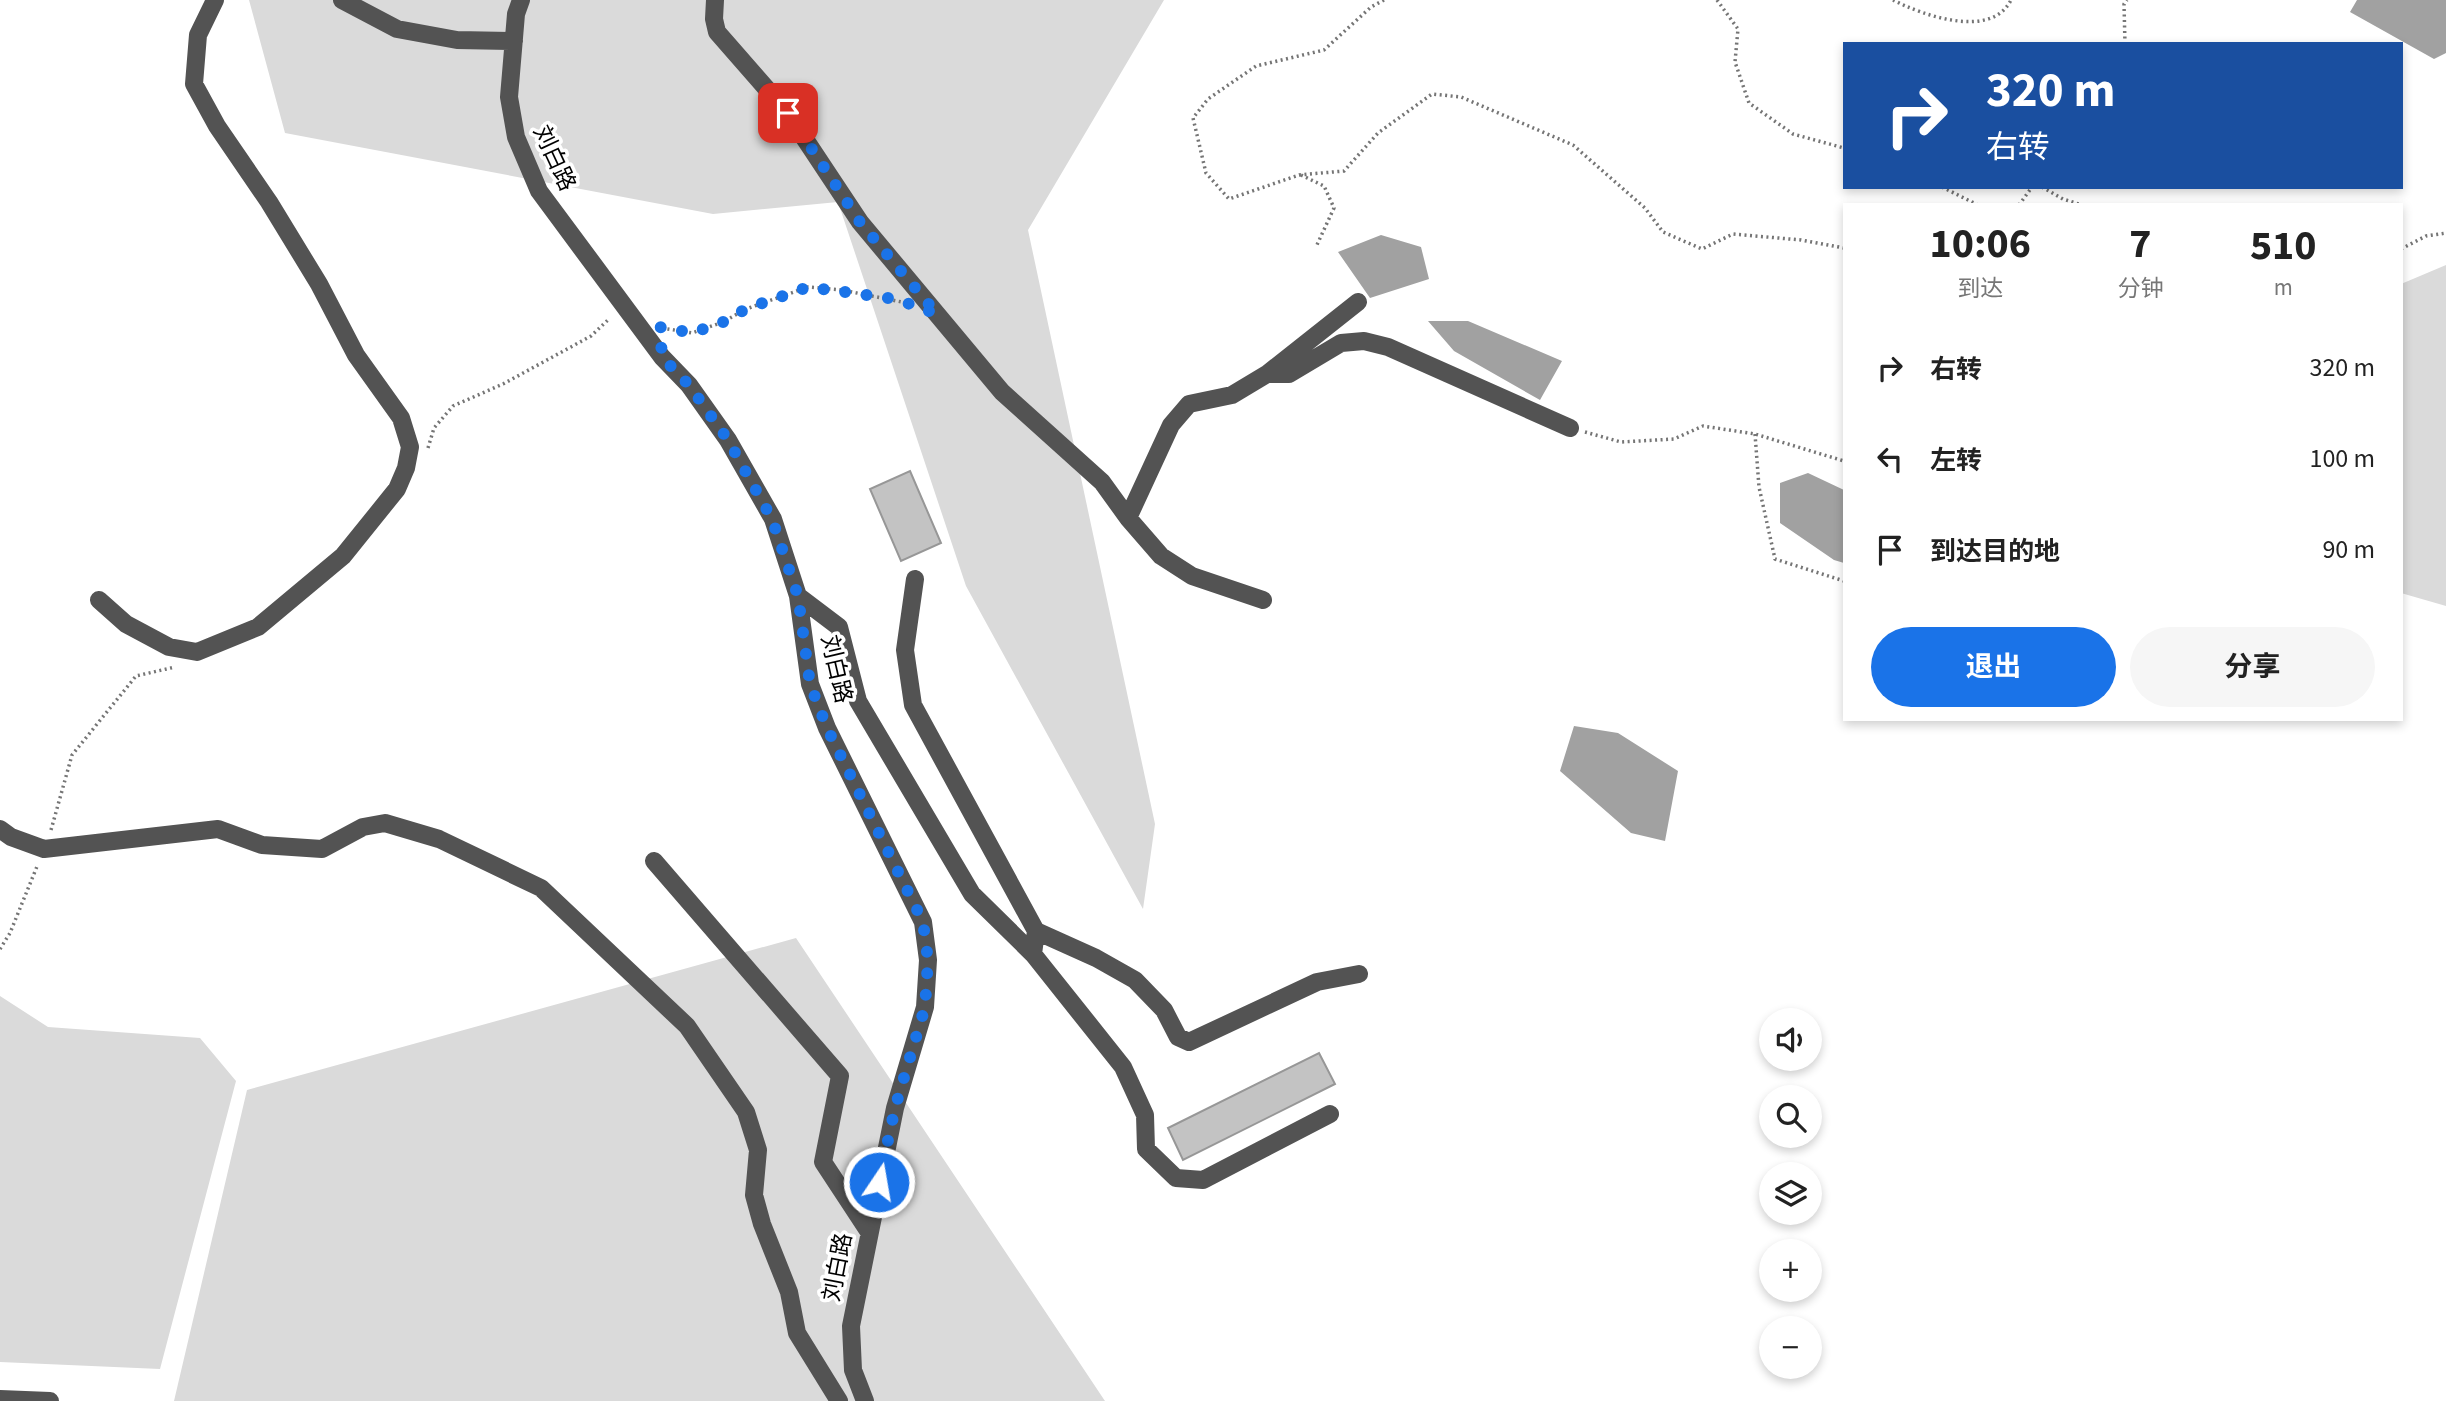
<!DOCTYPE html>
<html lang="zh">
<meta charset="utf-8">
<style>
:root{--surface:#fff;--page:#f6f6f6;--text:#222;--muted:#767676;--accent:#1a73e8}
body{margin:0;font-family:"Source Sans 3","Noto Sans SC",sans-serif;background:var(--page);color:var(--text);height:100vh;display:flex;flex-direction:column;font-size:26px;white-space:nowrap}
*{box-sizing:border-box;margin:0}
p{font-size:23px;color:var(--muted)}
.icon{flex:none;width:38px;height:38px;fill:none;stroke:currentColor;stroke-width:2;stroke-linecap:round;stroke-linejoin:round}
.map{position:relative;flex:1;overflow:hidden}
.side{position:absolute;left:1843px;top:203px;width:560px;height:518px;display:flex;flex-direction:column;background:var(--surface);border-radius:0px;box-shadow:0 4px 10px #0003}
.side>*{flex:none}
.hud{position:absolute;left:1843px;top:42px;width:560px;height:147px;border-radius:0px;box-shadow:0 4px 10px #0003;background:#1a4fa0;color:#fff;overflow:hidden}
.tools{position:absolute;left:1759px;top:1008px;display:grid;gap:14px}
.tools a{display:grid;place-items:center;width:63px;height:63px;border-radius:50%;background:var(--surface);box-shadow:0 4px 10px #0003;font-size:35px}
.pin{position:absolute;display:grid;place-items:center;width:60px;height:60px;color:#fff;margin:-30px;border-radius:14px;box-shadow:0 4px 10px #0006}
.me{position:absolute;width:77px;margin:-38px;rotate:12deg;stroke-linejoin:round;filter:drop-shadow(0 0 5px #0008)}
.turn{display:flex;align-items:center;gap:24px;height:147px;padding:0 28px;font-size:32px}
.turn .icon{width:91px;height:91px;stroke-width:2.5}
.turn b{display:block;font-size:49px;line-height:60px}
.eta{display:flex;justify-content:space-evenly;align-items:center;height:119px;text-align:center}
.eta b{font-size:42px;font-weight:700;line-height:49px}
.primary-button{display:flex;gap:14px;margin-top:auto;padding:14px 28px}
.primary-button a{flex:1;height:80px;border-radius:42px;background:var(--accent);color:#fff;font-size:28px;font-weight:700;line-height:80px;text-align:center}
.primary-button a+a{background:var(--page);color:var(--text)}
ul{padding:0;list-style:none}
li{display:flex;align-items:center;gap:21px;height:91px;padding:0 28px}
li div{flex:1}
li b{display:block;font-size:26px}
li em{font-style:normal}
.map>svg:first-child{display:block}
.green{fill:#dadada}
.water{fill:#a1a1a1}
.building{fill:#c3c3c3;stroke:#979797;stroke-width:2}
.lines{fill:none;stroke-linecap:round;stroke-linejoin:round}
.path{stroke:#757575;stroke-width:3.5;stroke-dasharray:2 3.5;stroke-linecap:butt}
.minor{stroke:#535353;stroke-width:18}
.route{stroke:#1a73e8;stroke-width:12;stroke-dasharray:0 21.6}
.labels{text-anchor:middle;stroke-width:7;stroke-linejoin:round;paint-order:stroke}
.street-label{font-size:23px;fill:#000;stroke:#fff}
</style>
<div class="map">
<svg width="2446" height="1401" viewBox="0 0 2446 1401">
<rect width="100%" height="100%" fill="#fff"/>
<path class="green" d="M 249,0 L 1164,0 L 1028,230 L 1155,824 L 1143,909 L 966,586 L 838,202 L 713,214 L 285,133 Z
M 2446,265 L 2446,606 L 2401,593 L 2401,284 Z
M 796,938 L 1105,1401 L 174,1401 L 247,1090 Z
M 0,996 L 48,1027 L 200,1038 L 236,1081 L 160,1369 L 0,1362 Z"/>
<path class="water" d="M 2357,0 L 2446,0 L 2446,53 L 2434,59 L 2350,12 Z
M 1381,235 L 1421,247 L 1429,279 L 1370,298 L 1338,252 Z
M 1428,321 L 1468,321 L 1562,361 L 1540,400 L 1454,351 Z
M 1808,473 L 1844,490 L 1844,563 L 1834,560 L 1780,523 L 1780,483 Z
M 1574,726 L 1618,733 L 1678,771 L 1665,841 L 1631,833 L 1560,771 Z"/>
<path class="building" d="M 910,471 L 941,543 L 901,561 L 870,489 Z
M 1319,1053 L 1335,1084 L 1183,1160 L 1168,1128 Z"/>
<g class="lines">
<path class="path" d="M 1384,0 L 1371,7 L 1324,50 L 1256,66 L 1208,99 L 1193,118 L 1206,173 L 1229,199 L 1299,175 L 1344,171 L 1378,133 L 1432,94 L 1461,97 L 1573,145 L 1645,208 L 1663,232 L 1702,249 L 1733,234 L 1801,240 L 1844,248
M 1717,0 L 1738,29 L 1735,62 L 1749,103 L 1793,134 L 1844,148
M 1893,0 C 1922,15 1991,40 2011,0
M 2125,44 L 2124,4 L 2127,0
M 1301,175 L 1324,186 L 1334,208 L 1316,247
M 1942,187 L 1978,205
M 2042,187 L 2063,199 L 2082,205
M 2019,205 L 2032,187
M 2401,249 L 2426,236 L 2446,233
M 662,328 L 692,333 L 723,322 L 746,309 L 808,287 L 842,290 L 902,302
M 1585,432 L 1621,442 L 1674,439 L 1703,426 L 1755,434 L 1844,461
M 1755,434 L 1759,487 L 1775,559 L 1844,581
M 428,448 L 434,428 L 453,406 L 503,384 L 591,336 L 610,318
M 51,830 L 72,755 L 136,676 L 175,667
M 0,949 L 10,933 L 38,864"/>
<path class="minor" d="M 342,0 L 397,29 L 457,40 L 514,41
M 521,0 L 516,14 L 509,97 L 516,137 L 539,191 L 662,357 L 689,385 L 728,440 L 773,519 L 798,596 L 810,684 L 827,728 L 923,922 L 928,960 L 925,1007 L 895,1108 L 851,1326 L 853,1370 L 865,1401
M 715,0 L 714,19 L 717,32 L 787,112 L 860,222 L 1002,392 L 1102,482 L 1128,518 L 1161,556 L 1192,576 L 1263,600
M 1267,374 L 1289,374 L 1341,343 L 1364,341 L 1388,347 L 1570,428
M 1128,518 L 1171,425 L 1189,404 L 1232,395 L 1267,374 L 1358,302
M 915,579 L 905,650 L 913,705 L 1036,931 L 1033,954
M 798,596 L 839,627 L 858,701 L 972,894 L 1033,954 L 1123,1067 L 1145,1115 L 1146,1149 L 1176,1178 L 1203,1180 L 1330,1114
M 99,600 L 126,624 L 169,647 L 197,652 L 258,627 L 343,556 L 397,489 L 406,468 L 410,447 L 401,418 L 356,355 L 319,284 L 269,202 L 217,126 L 194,84 L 198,35 L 215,0
M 0,829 L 11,837 L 44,849 L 218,829 L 262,845 L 322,849 L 363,827 L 385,823 L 439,839 L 541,888 L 687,1026 L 746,1112 L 758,1150 L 754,1195 L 762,1224 L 789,1292 L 797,1333 L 839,1401
M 654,861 L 840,1076 L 823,1162 L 869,1232
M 1036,931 L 1096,958 L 1135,980 L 1164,1010 L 1178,1037 L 1189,1042 L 1317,982 L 1359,974
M 0,1399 L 50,1401"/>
</g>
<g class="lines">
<path class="route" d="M 788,113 L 860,222 L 937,314 L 896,299 L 808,287 L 746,309 L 723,322 L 692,333 L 660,327 L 662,357 L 689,385 L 728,440 L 772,519 L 798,596 L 810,684 L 827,728 L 923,922 L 928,960 L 925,1007 L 895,1108 L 879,1182"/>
</g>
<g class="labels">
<g class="street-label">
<text transform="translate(555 158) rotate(65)" y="8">刘白路</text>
<text transform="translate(837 669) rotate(77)" y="8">刘白路</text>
<text transform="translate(837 1267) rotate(-79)" y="8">刘白路</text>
</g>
</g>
</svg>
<div class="tools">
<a><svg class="icon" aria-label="sound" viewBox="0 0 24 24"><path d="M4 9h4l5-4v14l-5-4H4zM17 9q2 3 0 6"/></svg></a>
<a><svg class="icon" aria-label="search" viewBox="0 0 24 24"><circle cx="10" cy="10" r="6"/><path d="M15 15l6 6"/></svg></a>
<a><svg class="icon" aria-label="layers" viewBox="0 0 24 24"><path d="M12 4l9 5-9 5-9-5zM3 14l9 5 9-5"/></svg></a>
<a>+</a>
<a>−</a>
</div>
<div class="pin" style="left:788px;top:113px;background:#d93025"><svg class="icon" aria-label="arrive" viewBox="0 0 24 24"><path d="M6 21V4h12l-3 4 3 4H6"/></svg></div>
<svg class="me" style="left:879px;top:1182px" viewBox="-20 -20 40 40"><circle r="17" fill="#1a73e8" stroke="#fff" stroke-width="3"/><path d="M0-11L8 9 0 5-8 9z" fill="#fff"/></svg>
<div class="hud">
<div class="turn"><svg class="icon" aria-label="right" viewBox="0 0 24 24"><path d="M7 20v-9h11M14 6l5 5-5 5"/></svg><div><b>320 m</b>右转</div></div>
</div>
<section class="side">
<div class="eta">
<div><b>10:06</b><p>到达</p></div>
<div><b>7</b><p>分钟</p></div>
<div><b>510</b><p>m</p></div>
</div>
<ul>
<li><svg class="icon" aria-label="right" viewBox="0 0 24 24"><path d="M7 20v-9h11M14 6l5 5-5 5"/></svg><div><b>右转</b></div><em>320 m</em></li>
<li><svg class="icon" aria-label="left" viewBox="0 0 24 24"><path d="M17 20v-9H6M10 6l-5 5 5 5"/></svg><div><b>左转</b></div><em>100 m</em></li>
<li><svg class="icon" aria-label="arrive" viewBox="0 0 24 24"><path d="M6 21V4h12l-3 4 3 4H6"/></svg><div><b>到达目的地</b></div><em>90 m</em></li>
</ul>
<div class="primary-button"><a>退出</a><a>分享</a></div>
</section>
</div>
